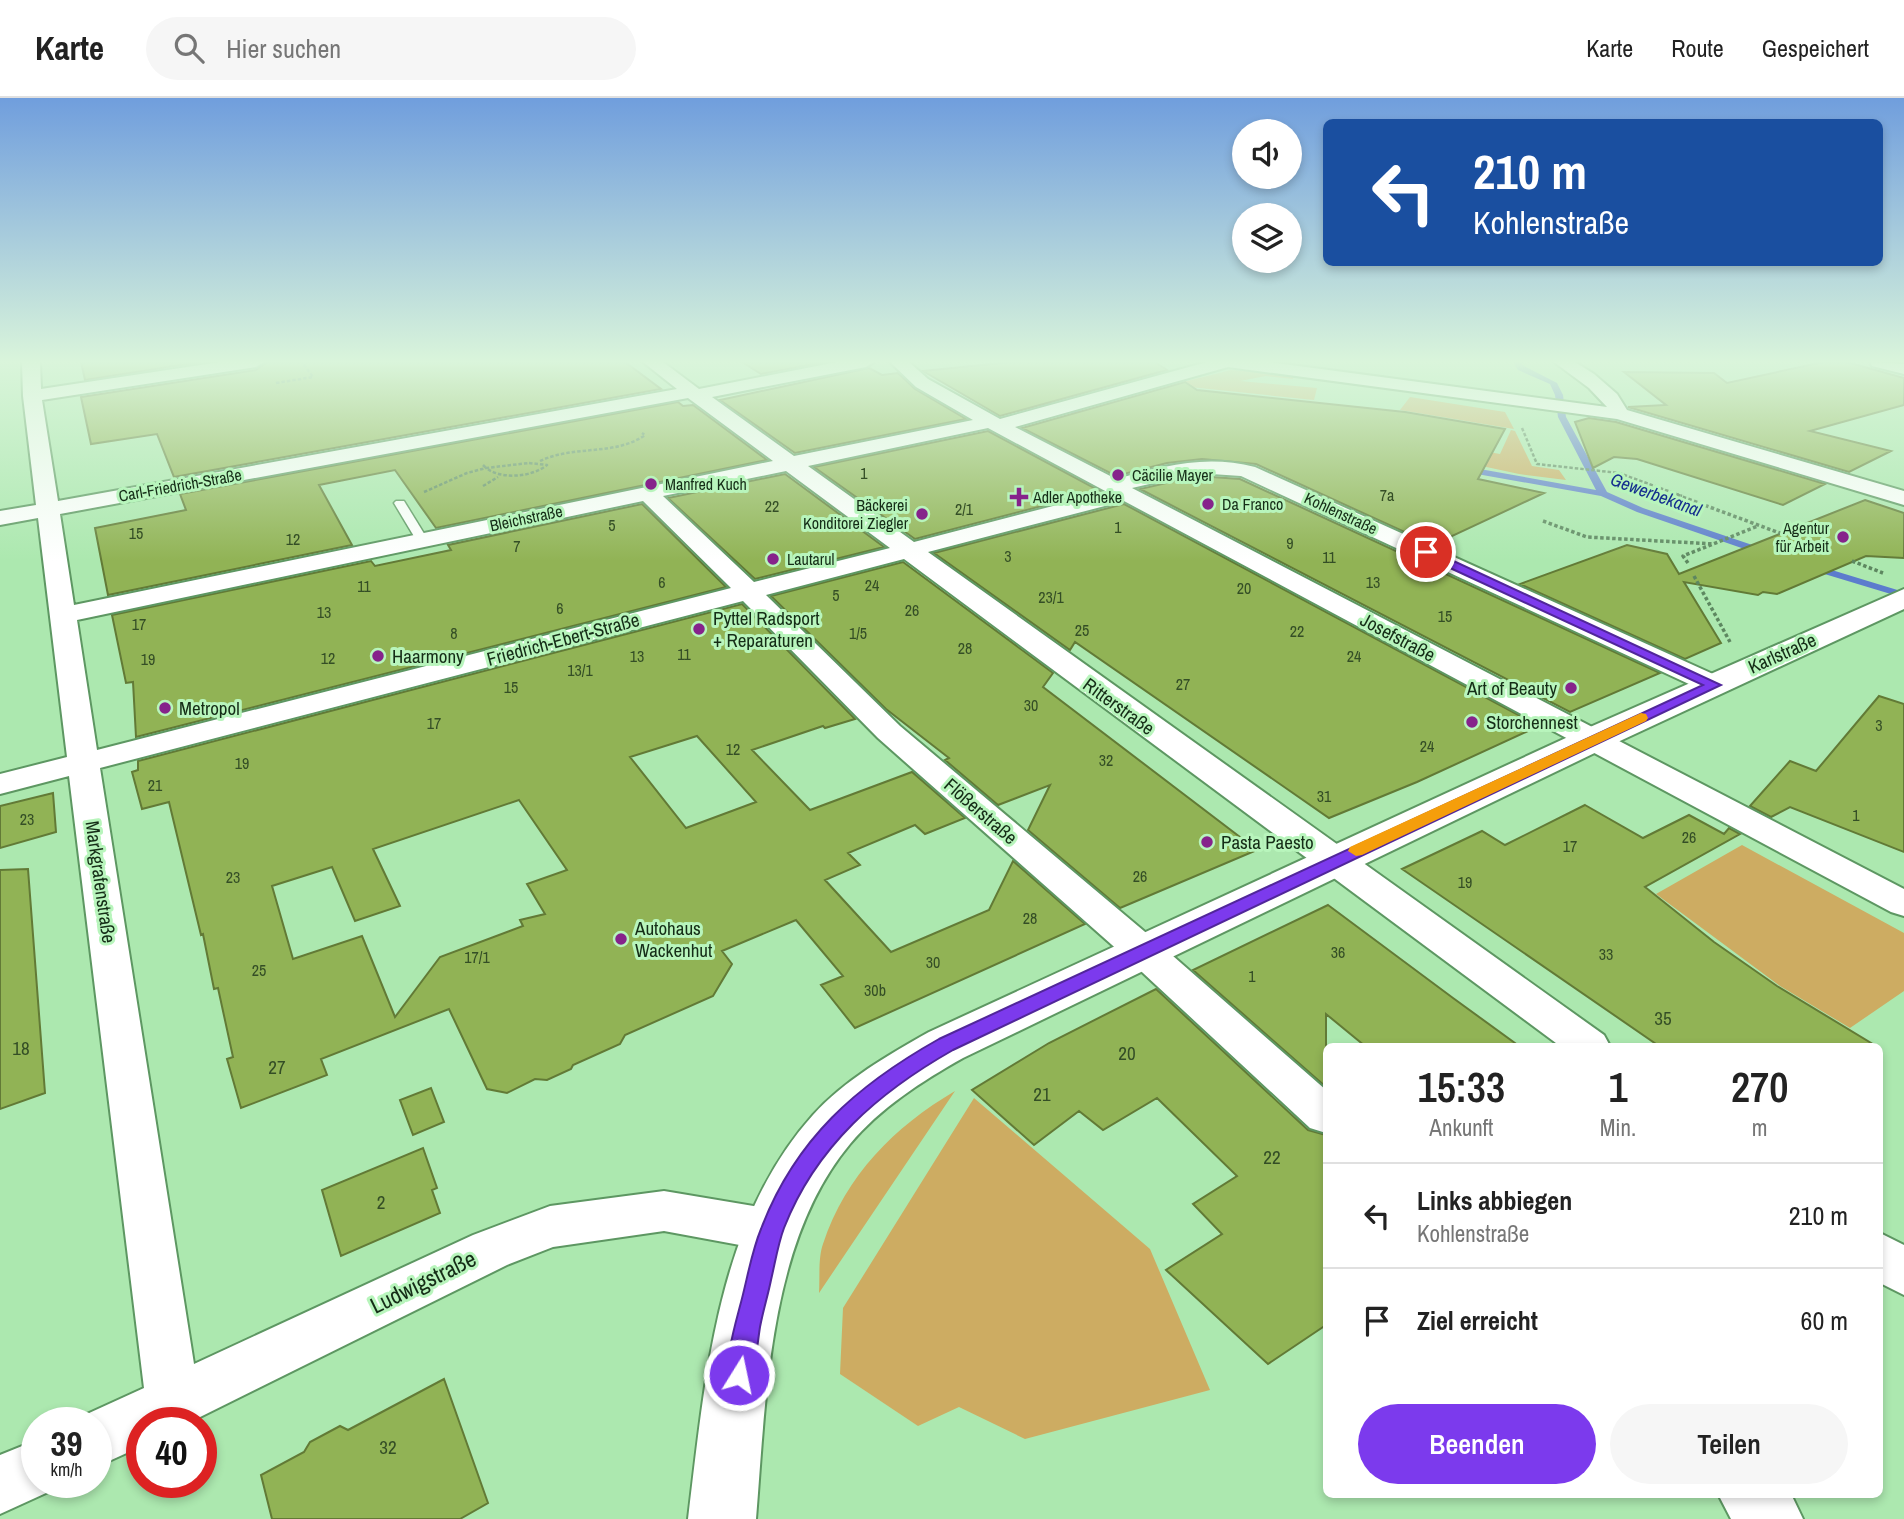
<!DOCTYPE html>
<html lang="de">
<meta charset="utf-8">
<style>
:root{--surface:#fff;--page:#f6f6f6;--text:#222;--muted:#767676;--line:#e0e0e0;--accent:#7c3aed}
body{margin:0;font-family:"Archivo Narrow",sans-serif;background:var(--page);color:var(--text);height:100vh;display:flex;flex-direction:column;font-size:26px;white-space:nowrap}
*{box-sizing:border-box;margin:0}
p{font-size:23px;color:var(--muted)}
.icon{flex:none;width:38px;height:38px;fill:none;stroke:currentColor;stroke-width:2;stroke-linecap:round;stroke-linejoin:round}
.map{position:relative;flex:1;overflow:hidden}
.sheet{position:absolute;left:1323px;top:945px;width:560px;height:455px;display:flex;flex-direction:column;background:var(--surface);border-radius:10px;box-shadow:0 4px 10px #0003}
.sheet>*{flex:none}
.hud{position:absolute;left:1323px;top:21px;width:560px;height:147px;border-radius:10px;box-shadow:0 4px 10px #0003;background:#1a4fa0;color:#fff;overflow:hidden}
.controls{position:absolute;left:1232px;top:21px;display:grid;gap:14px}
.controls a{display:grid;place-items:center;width:70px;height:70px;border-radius:50%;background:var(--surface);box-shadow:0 4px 10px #0003;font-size:35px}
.speed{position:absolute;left:21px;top:1309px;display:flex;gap:14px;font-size:35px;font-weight:700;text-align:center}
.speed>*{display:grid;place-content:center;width:91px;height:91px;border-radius:50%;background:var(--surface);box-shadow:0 4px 10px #0003;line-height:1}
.speed small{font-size:18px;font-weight:400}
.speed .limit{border:10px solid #d22;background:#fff;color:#111}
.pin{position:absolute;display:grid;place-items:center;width:60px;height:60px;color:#fff;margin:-30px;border:4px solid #fff;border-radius:50%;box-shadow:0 2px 7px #0007}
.me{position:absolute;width:77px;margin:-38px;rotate:10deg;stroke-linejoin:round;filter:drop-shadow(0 0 5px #0008)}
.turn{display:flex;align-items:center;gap:24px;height:147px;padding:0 35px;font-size:32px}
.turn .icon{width:91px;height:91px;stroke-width:2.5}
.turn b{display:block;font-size:49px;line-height:60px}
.eta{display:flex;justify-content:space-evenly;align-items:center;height:119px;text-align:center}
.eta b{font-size:42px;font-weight:600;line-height:49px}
.cta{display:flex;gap:14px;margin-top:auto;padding:14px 35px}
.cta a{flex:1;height:80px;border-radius:42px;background:var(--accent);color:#fff;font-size:28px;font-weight:600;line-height:80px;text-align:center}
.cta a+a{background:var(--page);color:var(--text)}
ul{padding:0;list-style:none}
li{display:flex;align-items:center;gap:21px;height:105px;padding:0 35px;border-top:2px solid var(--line)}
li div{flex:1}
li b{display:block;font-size:26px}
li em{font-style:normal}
header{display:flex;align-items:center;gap:42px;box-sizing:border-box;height:98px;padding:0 35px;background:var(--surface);border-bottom:2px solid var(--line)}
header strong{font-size:33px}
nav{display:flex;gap:38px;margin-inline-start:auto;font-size:24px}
.search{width:490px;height:63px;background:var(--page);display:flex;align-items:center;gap:18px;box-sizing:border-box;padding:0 24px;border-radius:38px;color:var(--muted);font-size:26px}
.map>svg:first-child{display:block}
.green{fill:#cdac62}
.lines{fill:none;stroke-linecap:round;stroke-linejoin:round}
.stream{fill:#5c7ccd;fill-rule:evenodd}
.building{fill:#91b355;stroke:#627a36;stroke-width:2;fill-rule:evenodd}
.lane-casing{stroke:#5d9762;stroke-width:3}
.street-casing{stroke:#5d9762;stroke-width:4}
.secondary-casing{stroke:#5d9762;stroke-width:4}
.path-far1{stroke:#5d8760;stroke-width:2.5;stroke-dasharray:3.5 2;stroke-linecap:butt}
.path{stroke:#5d8760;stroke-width:3.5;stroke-dasharray:3.5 2.5;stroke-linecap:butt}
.lane{fill:#fff;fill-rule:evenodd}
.street{fill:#fff;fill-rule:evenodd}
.secondary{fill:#fff;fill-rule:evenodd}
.route{fill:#7c3aed;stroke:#51269a;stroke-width:2}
.slow{fill:#f59e0b}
.poi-dot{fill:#86238b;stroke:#b8f5bc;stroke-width:2.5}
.labels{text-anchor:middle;stroke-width:6;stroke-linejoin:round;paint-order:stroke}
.number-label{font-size:16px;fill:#344e26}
.far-poi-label{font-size:16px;fill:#152d17;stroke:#b8f5bc;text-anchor:start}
.far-street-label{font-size:16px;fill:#152d17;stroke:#b8f5bc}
.far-water-label{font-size:18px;font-style:italic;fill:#152f8e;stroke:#b8f5bc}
.poi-label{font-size:19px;fill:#152d17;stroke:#b8f5bc;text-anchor:start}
.street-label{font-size:19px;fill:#152d17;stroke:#b8f5bc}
.near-number-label{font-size:19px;fill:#344e26}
.near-street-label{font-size:23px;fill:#152d17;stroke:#b8f5bc}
</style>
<header>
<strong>Karte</strong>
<div class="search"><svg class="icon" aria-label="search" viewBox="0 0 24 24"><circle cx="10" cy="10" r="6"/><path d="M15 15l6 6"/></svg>Hier suchen</div>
<nav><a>Karte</a><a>Route</a><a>Gespeichert</a></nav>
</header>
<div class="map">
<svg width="1904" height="1421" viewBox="0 0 1904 1421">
<rect width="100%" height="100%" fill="#ace8af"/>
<path class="green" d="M 1231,272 L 1294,277 L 1293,281 L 1266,278 L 1240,283 L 1317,290 L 1314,302 L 1171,287 Z
M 1160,291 L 1146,310 L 1394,337 L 1500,356 L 1511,332 L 1515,333 L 1532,368 L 1559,372 L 1566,382 L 1519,376 L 1389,348 L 1088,311 Z
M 1410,299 L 1505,314 L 1514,331 L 1400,312 Z
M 1742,747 L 1904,835 L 1904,893 L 1850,930 L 1780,888 L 1656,796 Z
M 955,993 L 819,1195 C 820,1180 818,1160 823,1146 C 846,1077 894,1029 955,993 Z
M 974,1000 L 1150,1151 L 1210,1292 L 1025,1341 L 959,1309 L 918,1328 L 840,1276 L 843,1210 Z"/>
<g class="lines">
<path class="stream" d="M 1513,264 L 1520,264 L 1524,268 L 1557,285 L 1563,297 L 1566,319 L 1607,394 L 1643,410 L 1770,453 L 1770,457 L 1762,457 L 1637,414 L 1601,398 L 1460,373 L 1460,369 L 1463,368 L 1596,392 L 1558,319 L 1555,297 L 1550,286 L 1518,272 Z
M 1028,298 L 1101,318 L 1097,320 L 1040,308 L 1025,302 L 1025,298 Z
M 1812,466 L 1904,494 L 1904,500 L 1808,471 L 1808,467 Z"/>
</g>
<path class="building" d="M 81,264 L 200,264 L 85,282 Z
M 267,264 L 625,264 L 661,291 L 174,379 L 157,336 L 91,346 L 81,299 L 256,272 Z
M 742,264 L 819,264 L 820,265 L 761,276 Z
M 1011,264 L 1155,264 L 1167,272 L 1000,318 L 923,273 Z
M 1823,264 L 1847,264 L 1904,280 L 1904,307 L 1810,333 L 1891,353 L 1849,374 L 1628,309 L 1666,307 L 1624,274 L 1714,275 L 1727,285 Z
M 869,270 L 882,277 L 898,275 L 915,291 L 966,321 L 795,355 L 720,302 Z
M 1185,284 L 1197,292 L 1405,314 L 1505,331 L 1478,381 L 1544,395 L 1433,447 L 1256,366 L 1202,361 L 1167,365 L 1116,378 L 1022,330 Z
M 678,304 L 683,308 L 693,307 L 767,362 L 436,430 L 395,372 L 319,387 L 352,447 L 108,497 L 95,430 L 186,412 L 180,396 Z
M 1589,320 L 1616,324 L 1825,386 L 1783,407 L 1637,361 L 1614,359 L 1593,370 L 1575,324 Z
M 988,333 L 1100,393 L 915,441 L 814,369 Z
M 785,376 L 884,449 L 755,481 L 668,400 Z
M 1197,378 L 1240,381 L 1660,575 L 1570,614 L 1140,391 Z
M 1865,402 L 1904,415 L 1904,460 L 1866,458 L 1777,496 L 1763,494 L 1758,497 L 1684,484 L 1721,545 L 1685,561 L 1520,486 L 1627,447 L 1667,456 L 1679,476 Z
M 642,406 L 726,489 L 136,639 L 133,584 L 126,585 L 112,517 L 371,463 L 375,468 L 451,452 L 448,447 Z
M 1124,406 L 1539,628 L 1417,684 L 1329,720 L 1075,544 L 1070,552 L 934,455 Z
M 903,464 L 1053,575 L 1043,589 L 1257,752 L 1120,810 L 1028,732 L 1050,687 L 998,707 L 945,662 L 949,660 L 886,611 L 771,498 Z
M 742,506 L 855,621 L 825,630 L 823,628 L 752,652 L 810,712 L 912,674 L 965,720 L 925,736 L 915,727 L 848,755 L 860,767 L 825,782 L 891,854 L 989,812 L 1013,763 L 1085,826 L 855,930 L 821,887 L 843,878 L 796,822 L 722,853 L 732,866 L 713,898 L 625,937 L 620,946 L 573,967 L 571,971 L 547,982 L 535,981 L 507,995 L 487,991 L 449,911 L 321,961 L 327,977 L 241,1010 L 227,961 L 233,959 L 218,890 L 214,891 L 203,836 L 201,837 L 169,704 L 142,711 L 132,674 L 138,672 L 138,663 ZM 697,638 L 756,704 L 686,730 L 630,659 ZM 519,702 L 567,772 L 527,786 L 545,816 L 520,822 L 523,828 L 440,859 L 395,919 L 362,838 L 293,861 L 272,788 L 332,769 L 355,823 L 400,808 L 373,751 Z
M 1879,598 L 1904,606 L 1904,754 L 1790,709 L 1771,719 L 1750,708 L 1790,663 L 1816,673 Z
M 53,695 L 56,734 L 0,750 L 0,708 Z
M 1585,707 L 1643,740 L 1689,717 L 1724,736 L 1729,730 L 1740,736 L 1645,789 L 1714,844 L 1777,888 L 1876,948 L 1659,948 L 1402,771 L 1482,733 L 1505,747 Z
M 28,771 L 45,995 L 0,1011 L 0,772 Z
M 1328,807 L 1453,900 L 1519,948 L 1365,948 L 1326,916 L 1326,989 L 1193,872 Z
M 1156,891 L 1308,1032 L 1326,1037 L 1326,1227 L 1268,1266 L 1166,1172 L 1222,1136 L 1193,1106 L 1237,1078 L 1157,1000 L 1103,1032 L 1079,1013 L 1034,1047 L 972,992 L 1049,945 Z
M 431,990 L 444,1024 L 413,1037 L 400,1002 Z
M 423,1050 L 437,1090 L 432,1092 L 440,1115 L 341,1158 L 322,1092 Z
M 444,1281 L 488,1405 L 460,1421 L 272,1421 L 261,1377 L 304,1354 L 310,1344 L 340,1328 L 348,1332 Z"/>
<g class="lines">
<g class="lane-casing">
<path id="lane" d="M 396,403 L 404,403 L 428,442 L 426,445 L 418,445 L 394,405 Z"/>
</g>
<g class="street-casing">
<path id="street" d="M 22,264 L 40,264 L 41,291 L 220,264 L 264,264 L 256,269 L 42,302 L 58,403 L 677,291 L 643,264 L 663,264 L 699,291 L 837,264 L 874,264 L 866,269 L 712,299 L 794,358 L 973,322 L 916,289 L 890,264 L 909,264 L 928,281 L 1000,321 L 1207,264 L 1269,264 L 1607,309 L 1589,290 L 1554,264 L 1575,264 L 1594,276 L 1617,296 L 1627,312 L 1904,393 L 1904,407 L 1617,321 L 1228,269 L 1015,329 L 1116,381 C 1163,368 1206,356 1255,369 L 1724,581 L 1728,587 L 1724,593 L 1714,596 L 1704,593 L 1241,378 L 1197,375 L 1132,390 L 1904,791 L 1904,818 L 1891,814 L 1124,403 L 928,454 L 1604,937 L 1610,948 L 1560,948 L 904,461 L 766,497 L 900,628 L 1157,844 L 1326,992 L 1326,1035 L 1310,1030 L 1129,862 L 878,640 L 743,503 L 100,670 L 194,1266 L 473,1137 L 550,1108 L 664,1093 L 772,1111 L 789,1117 L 796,1132 L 789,1147 L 772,1153 L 664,1133 L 553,1149 L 507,1167 L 188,1325 L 142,1325 L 142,1348 L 96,1369 L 96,1325 L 75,1325 L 76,1321 L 144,1290 L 69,678 L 0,696 L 0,676 L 67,659 L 38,420 L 0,427 L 0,413 L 36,407 L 23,298 ZM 688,300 L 773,363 L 74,507 L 60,416 ZM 988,330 L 1107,394 L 914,444 L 808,368 ZM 786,373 L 890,450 L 754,484 L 663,398 ZM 643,403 L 731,490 L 97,652 L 77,522 Z
M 1870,264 L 1904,266 L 1904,276 L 1872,268 Z
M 1880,1135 L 1904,1147 L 1904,1197 L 1880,1185 Z
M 37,1342 L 37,1384 L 60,1384 L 57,1390 L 0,1416 L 0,1357 Z
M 1718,1396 L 1791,1396 L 1803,1421 L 1731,1421 Z"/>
</g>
<g class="secondary-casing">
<path id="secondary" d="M 1904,491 L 1904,511 L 1607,649 L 963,960 C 922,983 880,1010 850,1046 C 768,1144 766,1300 756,1421 L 688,1421 C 705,1284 716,1125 813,1017 C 845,982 888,957 929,934 L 1581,633 Z"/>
</g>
<path class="path-far1" d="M 276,285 L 313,279 L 302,264
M 1522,330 L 1537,366 L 1619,375 L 1682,398
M 540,363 C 573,347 616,358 645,337 L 642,335
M 529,365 L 547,367 C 532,379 502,382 486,370 Z
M 483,367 L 486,370
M 483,388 L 498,379
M 424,394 L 467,375 L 486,370"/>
<path class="path" d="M 1677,397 L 1785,437
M 1543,423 L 1587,439 L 1714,446
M 1852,463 L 1883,475
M 1688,465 L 1683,458 L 1758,428
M 1694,478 L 1730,544"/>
<use href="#lane" class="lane"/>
<use href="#street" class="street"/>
<use href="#secondary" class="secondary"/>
</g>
<linearGradient id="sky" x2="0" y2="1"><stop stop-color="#709edd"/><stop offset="0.57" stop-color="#daf5db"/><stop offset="1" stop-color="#daf5db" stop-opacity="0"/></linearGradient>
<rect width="1904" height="463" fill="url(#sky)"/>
<path class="route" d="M 1422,452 L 1430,452 L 1721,587 L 953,952 C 879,994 816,1048 784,1130 C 778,1146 775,1165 771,1182 C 768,1197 763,1213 760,1229 C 757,1248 756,1268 748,1286 L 739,1290 L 730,1286 C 723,1268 735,1227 740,1208 C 747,1183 751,1155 761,1131 C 795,1041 857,987 939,941 L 1703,587 L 1422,457 Z"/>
<path class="slow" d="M 1641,615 L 1646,616 L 1648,620 L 1646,623 L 1362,757 L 1356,758 L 1348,753 L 1350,749 Z"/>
<g class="poi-dot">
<circle cx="1118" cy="377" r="7"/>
<circle cx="651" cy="386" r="7"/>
<path d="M1015.5 388.5h7v7h7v7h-7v7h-7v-7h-7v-7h7z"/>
<circle cx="1208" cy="406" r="7"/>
<circle cx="922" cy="416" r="7"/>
<circle cx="1843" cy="439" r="7"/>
<circle cx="773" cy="461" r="7"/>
<circle cx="699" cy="531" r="7"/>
<circle cx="378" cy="558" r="7"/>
<circle cx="1571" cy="590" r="7"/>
<circle cx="165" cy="610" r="7"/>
<circle cx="1472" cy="624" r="7"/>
<circle cx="1207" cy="744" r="7"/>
<circle cx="621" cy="841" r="7"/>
</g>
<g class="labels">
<g class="number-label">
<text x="864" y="381">1</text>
<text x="1387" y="403">7a</text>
<text x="772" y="414">22</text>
<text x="964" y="417">2/1</text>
<text x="612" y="433">5</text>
<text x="1118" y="435">1</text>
<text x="136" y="441">15</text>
<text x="293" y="447">12</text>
<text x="1290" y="451">9</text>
<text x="517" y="454">7</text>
<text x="1008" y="464">3</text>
<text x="1329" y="465">11</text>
<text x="662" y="490">6</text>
<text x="1373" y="490">13</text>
<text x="872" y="493">24</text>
<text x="364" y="494">11</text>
<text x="1244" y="496">20</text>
<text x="836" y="503">5</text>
<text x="1051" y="505">23/1</text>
<text x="560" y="516">6</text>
<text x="912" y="518">26</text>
<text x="324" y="520">13</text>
<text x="1445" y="524">15</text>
<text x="139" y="532">17</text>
<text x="1082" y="538">25</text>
<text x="1297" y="539">22</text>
<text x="454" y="541">8</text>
<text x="858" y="541">1/5</text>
<text x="965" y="556">28</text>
<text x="684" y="562">11</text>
<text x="637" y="564">13</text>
<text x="1354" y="564">24</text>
<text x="328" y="566">12</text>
<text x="148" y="567">19</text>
<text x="580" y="578">13/1</text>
<text x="1183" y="592">27</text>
<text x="511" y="595">15</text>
<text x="1031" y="613">30</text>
<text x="434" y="631">17</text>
<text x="1879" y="633">3</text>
<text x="1427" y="654">24</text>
<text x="733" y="657">12</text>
<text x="1106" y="668">32</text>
<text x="242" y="671">19</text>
<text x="155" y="693">21</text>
<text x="1324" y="704">31</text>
<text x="1856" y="723">1</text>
<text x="27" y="727">23</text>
<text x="1689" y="745">26</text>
<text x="1570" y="754">17</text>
<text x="1140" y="784">26</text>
<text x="233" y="785">23</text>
<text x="1465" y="790">19</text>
<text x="1030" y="826">28</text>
<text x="1338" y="860">36</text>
<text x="1606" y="862">33</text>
<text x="477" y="865">17/1</text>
<text x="933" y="870">30</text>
<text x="259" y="878">25</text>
<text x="1252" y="884">1</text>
<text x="875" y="898">30b</text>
</g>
<g class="far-poi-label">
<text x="1132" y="383">Cäcilie Mayer</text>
<text x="665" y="392">Manfred Kuch</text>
<text x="1033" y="405">Adler Apotheke</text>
<text x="1222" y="412">Da Franco</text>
<text x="908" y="413" text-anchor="end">Bäckerei<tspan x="908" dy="18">Konditorei Ziegler</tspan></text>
<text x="1829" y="436" text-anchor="end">Agentur<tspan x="1829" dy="18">für Arbeit</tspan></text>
<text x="787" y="467">Lautarul</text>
</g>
<g class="far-street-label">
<text transform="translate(180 387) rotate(-10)" y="6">Carl-Friedrich-Straße</text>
<text transform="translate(1341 415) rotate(25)" y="6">Kohlenstraße</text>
<text transform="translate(526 420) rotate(-12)" y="6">Bleichstraße</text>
</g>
<g class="far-water-label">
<text transform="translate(1656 397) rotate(20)" y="6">Gewerbekanal</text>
</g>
<g class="poi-label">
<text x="713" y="527">Pyttel Radsport<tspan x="713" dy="22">+ Reparaturen</tspan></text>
<text x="392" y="565">Haarmony</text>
<text x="1557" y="597" text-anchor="end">Art of Beauty</text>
<text x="179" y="617">Metropol</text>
<text x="1486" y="631">Storchennest</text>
<text x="1221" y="751">Pasta Paesto</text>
<text x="635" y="837">Autohaus<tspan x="635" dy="22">Wackenhut</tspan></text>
</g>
<g class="street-label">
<text transform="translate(1398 539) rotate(28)" y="7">Josefstraße</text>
<text transform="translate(563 541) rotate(-15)" y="7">Friedrich-Ebert-Straße</text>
<text transform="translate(1782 555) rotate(-24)" y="7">Karlstraße</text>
<text transform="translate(1119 608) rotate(36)" y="7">Ritterstraße</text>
<text transform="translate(981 713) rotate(41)" y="7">Flößerstraße</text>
<text transform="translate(101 784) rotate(82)" y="7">Markgrafenstraße</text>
</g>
<g class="near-number-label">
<text x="1663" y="927">35</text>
<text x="21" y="957">18</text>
<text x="1127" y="962">20</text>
<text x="277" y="976">27</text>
<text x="1042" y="1003">21</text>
<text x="1272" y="1066">22</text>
<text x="381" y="1111">2</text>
<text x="388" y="1356">32</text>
</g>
<g class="near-street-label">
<text transform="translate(423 1184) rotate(-26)" y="8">Ludwigstraße</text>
</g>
</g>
</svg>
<div class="controls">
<a><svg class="icon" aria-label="sound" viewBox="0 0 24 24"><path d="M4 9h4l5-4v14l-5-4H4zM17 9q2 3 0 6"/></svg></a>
<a><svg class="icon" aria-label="layers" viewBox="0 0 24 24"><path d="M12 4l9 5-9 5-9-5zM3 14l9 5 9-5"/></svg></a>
</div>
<div class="speed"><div>39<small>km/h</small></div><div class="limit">40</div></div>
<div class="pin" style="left:1426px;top:454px;background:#d93025"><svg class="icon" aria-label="arrive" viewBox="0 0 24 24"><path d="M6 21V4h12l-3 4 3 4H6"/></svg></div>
<svg class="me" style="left:739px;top:1277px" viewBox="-20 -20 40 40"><circle r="17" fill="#7c3aed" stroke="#fff" stroke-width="3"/><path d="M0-11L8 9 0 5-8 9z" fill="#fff"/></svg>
<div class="hud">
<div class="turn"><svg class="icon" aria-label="left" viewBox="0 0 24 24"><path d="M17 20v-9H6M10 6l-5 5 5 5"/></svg><div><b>210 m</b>Kohlenstraße</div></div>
</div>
<section class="sheet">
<div class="eta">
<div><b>15:33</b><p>Ankunft</p></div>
<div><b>1</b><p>Min.</p></div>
<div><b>270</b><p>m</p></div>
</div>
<ul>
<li><svg class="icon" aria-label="left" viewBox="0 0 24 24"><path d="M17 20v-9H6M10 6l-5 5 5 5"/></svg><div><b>Links abbiegen</b><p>Kohlenstraße</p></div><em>210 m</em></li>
<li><svg class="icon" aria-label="arrive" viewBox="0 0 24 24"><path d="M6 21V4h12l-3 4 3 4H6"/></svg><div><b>Ziel erreicht</b></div><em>60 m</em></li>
</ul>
<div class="cta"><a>Beenden</a><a>Teilen</a></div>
</section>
</div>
